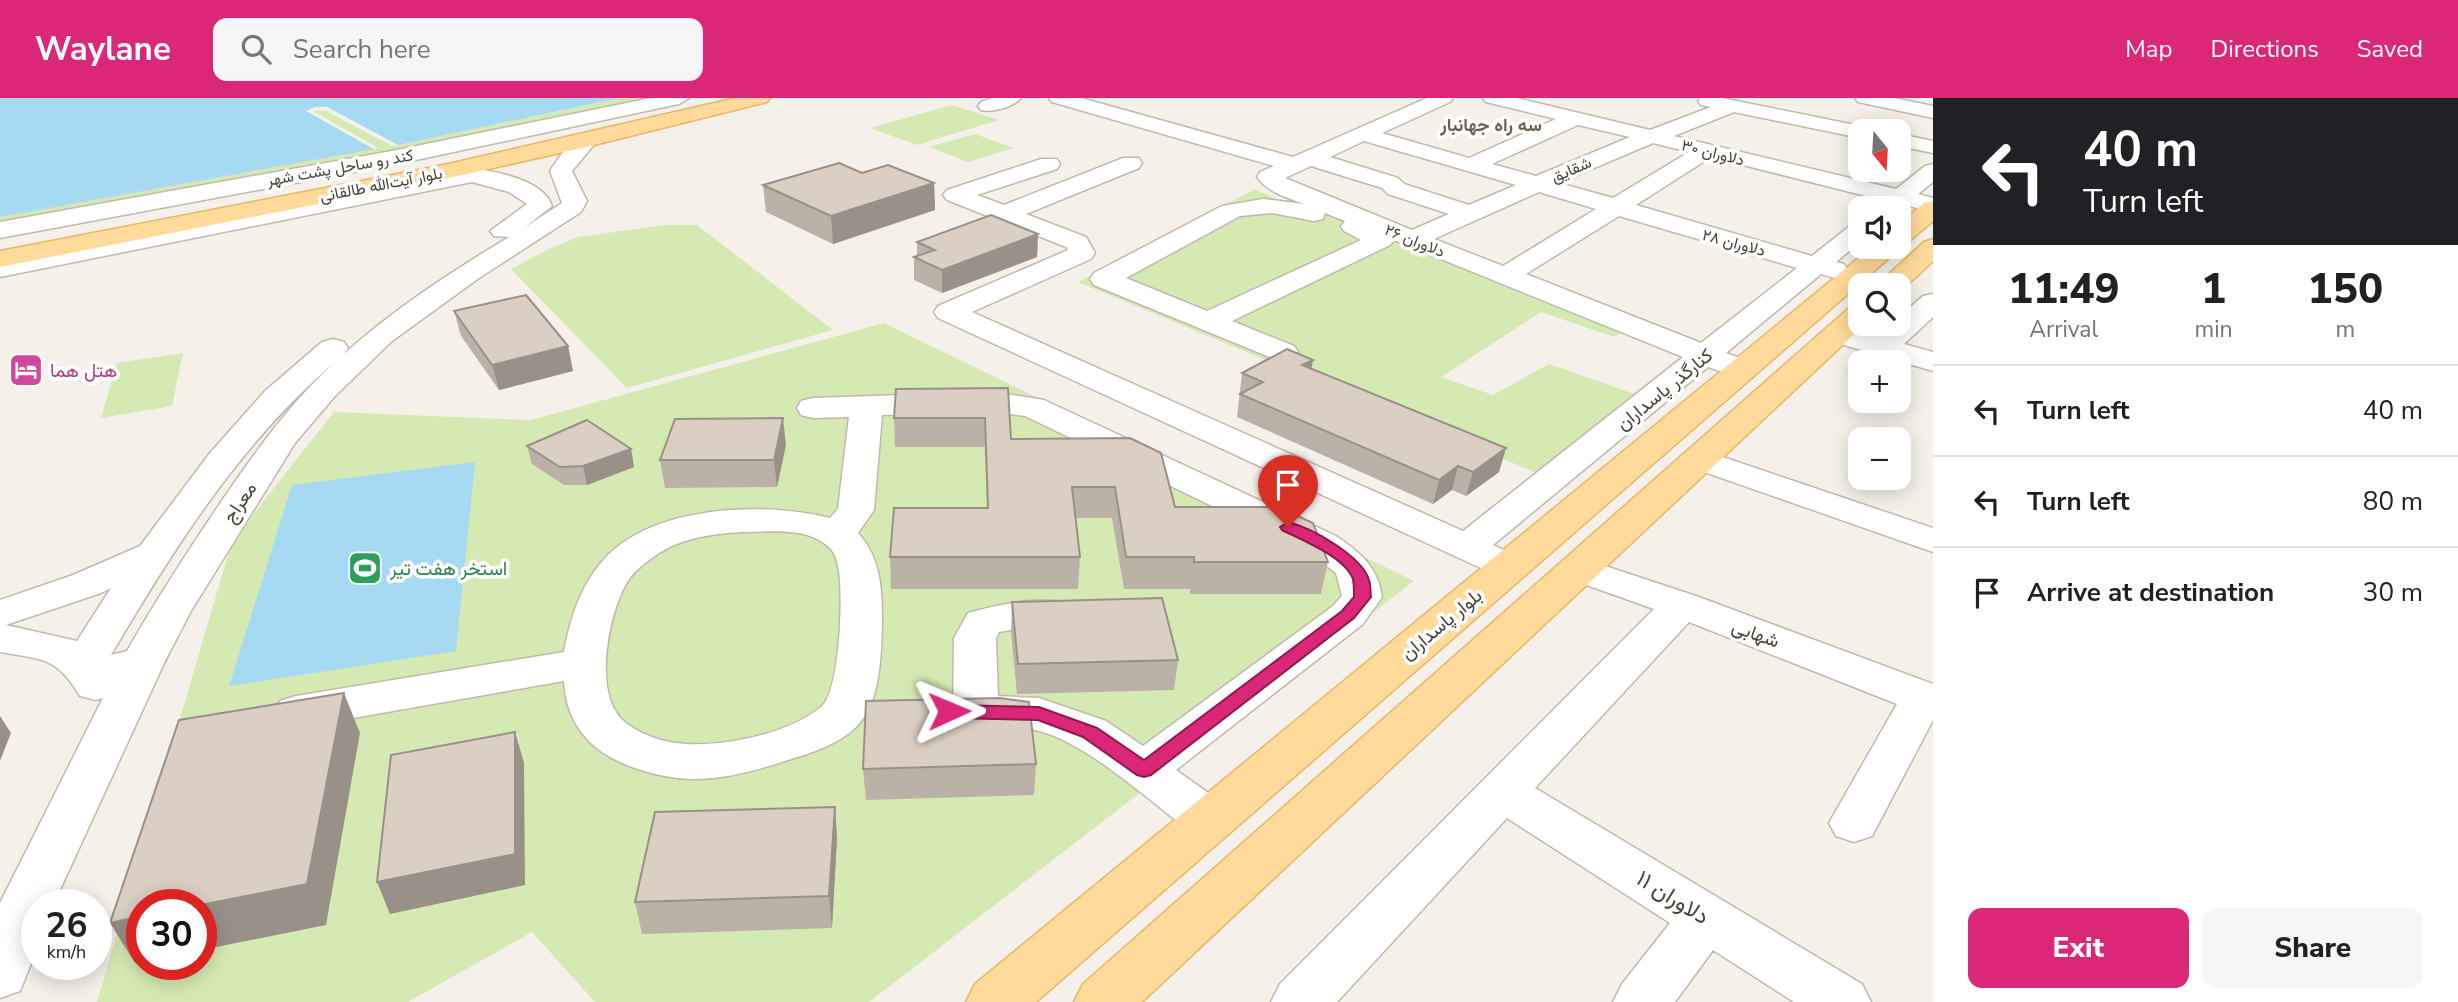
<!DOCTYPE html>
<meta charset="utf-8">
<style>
:root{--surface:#fff;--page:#f6f6f6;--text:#202124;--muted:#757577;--line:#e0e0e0;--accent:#db2777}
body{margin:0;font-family:"Nunito Sans",Vazirmatn,sans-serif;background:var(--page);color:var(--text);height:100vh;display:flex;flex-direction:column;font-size:26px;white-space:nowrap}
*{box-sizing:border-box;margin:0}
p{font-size:23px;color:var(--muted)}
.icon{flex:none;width:38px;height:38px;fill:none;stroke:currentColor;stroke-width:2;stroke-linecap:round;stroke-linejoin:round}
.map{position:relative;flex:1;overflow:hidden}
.side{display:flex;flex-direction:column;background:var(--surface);width:525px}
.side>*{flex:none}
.hud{background:#202124;color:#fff;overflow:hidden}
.needle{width:46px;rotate:162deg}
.tools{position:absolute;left:1848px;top:21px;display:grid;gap:14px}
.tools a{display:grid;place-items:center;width:63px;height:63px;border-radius:14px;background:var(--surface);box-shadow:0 4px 18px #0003;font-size:35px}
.speed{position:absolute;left:21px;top:791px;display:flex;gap:14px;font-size:35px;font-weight:700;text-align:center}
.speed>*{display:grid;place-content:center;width:91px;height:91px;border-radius:50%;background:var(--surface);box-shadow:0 4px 18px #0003;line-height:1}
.speed small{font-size:18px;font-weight:400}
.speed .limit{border:10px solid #d22;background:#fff;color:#111}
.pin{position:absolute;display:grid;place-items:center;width:60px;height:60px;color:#fff;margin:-72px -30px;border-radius:50% 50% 50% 0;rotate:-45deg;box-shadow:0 0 7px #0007}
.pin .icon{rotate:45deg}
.me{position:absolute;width:77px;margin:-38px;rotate:89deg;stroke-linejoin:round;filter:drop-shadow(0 0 5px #0008)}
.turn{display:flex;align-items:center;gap:24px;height:147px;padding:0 35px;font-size:32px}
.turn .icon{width:91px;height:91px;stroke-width:2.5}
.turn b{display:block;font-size:49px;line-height:60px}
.eta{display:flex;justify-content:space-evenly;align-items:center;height:119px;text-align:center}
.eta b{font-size:42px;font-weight:800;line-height:49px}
.cta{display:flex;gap:14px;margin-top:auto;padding:14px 35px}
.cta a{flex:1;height:80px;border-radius:14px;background:var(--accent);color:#fff;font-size:28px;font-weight:800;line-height:80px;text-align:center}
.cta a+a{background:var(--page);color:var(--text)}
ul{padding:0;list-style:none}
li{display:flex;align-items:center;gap:21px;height:91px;padding:0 35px;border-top:2px solid var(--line)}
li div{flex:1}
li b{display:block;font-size:26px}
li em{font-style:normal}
header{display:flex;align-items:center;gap:42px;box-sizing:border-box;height:98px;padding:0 35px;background:var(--accent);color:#fff}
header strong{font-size:33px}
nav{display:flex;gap:38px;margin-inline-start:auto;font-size:24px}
.search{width:490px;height:63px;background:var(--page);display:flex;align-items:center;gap:18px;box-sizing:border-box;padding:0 24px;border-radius:14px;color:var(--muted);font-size:26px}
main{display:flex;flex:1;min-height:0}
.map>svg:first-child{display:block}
.green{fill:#d5eab3;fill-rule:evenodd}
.water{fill:#a6d9f2}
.pier{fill:#f5f1ea}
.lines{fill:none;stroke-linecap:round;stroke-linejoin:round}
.minor-casing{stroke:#c1b8ac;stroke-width:3}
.major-casing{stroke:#e7b667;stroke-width:3}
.minor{fill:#fff;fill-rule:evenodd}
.major{fill:#ffda9a;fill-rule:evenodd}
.wall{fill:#bbb2a7}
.shaded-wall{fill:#999188}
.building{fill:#dacfc2;stroke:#999188;stroke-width:2}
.route{fill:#db2777;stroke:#8e194d;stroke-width:2}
.labels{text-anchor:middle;stroke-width:7;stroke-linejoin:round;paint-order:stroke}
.far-street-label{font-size:16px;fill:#4a4138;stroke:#fff}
.far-neighbourhood-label{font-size:18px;font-weight:bold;fill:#6d5e4f;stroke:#fff}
.hotel-label{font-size:19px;fill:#b23c85;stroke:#fff;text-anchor:start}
.street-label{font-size:19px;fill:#4a4138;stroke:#fff}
.leisure-label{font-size:19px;fill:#27864d;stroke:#fff;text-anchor:start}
.near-street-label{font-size:23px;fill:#4a4138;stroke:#fff}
</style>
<header>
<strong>Waylane</strong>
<div class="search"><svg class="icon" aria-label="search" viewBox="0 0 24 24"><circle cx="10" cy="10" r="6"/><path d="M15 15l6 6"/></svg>Search here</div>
<nav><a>Map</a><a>Directions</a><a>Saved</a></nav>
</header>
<main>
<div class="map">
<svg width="1933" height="904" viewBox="0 0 1933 904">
<rect width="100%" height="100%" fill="#f5f1ea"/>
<path class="green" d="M 620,0 L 664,0 L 0,129 L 0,119 L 89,101 L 320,9 L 398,47 Z
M 952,7 L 999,22 L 917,47 L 870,30 Z
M 975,36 L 1014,50 L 968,64 L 929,49 Z
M 1255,91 L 1282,104 L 1296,99 L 1624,233 L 1614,239 L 1541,214 L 1441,279 L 1493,297 L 1549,266 L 1652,302 L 1537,375 L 1078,184 Z
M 665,127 L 697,127 L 833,232 L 627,290 L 511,171 L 549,151 L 578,139 Z
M 884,225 L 1414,483 L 869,904 L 595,904 L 532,834 L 408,904 L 97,904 L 232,443 L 334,314 L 531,322 ZM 142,807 L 201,807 L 201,866 L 142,866 Z
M 183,255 L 172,308 L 101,320 L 117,265 Z"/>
<path class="water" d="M 0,0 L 620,0 L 398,47 L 327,10 L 315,9 L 306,13 L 374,51 L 0,119 Z
M 475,364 L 456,553 L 229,588 L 292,387 Z"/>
<path class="pier" d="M 320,9 L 327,9 L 398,47 L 392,48 L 326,13 L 313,13 L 378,50 L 374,51 L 306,13 Z"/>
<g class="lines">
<g class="minor-casing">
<path id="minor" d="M 651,0 L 689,0 L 679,6 L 397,66 L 0,140 L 0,124 L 397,52 Z
M 992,0 L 1021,0 C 1013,9 993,15 981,12 L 978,8 L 981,4 Z
M 1049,0 L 1081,0 L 1293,59 L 1427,0 L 1453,0 L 1450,4 L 1382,35 L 1469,60 L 1556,21 L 1486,4 L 1483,0 L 1517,0 L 1650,32 L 1711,9 L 1701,7 L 1698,3 L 1700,0 L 1722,0 L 1860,28 L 1870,33 L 1860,33 L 1860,40 L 1734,14 L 1674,38 L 1896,91 L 1925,68 L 1933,66 L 1933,84 L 1918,96 L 1933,100 L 1933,114 L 1905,107 L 1899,112 L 1899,110 L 1875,110 L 1882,102 L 1711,59 L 1636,107 L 1812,158 L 1851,127 L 1860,124 L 1860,144 L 1836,164 L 1844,166 L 1848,172 L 1844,178 L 1835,180 L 1821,176 L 1726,255 L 1753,265 L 1757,272 L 1753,279 L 1742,281 L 1708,269 L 1493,447 L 1524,461 L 1530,469 L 1524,477 L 1510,481 L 1496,477 L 938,220 L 934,214 L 938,208 L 1068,152 L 1066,149 L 947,102 L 943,97 L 947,92 L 1041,61 L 1057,61 L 1060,66 L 1057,71 L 977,97 L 1004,107 L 1123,60 L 1139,60 L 1142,65 L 1139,70 L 1026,116 L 1086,139 L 1095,155 L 1091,161 L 972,214 L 1463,433 L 1683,259 L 1394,142 L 1390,147 L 1232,223 L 1294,248 L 1298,254 L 1294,260 L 1283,263 L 1272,260 L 1094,187 L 1090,181 L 1094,175 L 1222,108 L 1263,101 L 1304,106 C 1288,100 1267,94 1257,79 L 1260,74 L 1274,68 L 1052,4 ZM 1578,27 L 1630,39 L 1536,78 L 1492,66 ZM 1364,43 L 1509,85 L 1516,87 L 1469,107 L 1404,86 L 1398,80 L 1330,59 ZM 1653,45 L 1689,54 L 1613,100 L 1559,85 ZM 1311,68 L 1382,90 L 1388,96 L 1449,116 L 1412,132 L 1285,80 ZM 1539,94 L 1596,111 L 1503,168 L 1434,141 ZM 1272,115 L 1314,123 L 1323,121 L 1325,115 L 1345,123 L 1341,128 L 1344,133 L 1361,142 L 1207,213 L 1126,180 L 1240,118 ZM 1619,118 L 1797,170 L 1701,245 L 1526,176 Z
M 1855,0 L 1894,0 L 1933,8 L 1933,20 L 1858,4 Z
M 1899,36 L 1933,43 L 1933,55 L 1899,48 Z
M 586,37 L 594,38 L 597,43 L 572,73 L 587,103 L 581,114 L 479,180 L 392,243 L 335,298 L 295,345 L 191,513 L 165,563 L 53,807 L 37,807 L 37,851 L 20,893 L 0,900 L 0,805 L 103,600 L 96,602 L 80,598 C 56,558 43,562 0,554 L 0,502 L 73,477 L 140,448 L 210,355 L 265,293 L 322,244 L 333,241 L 344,244 L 348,250 L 344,256 C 394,211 451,174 509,139 L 494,138 L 490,133 L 527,106 L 509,94 L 472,84 L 0,179 L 0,163 L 435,77 L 433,74 L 436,69 L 444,67 C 473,70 542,76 552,108 L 524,130 L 562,105 L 550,73 C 559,60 569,41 586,37 ZM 335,264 C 290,305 256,353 221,404 C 188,453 156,502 127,553 L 111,557 C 174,450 240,345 335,264 ZM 111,490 L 77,543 L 6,527 L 101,495 Z
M 1933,196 L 1933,219 L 1904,246 L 1933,254 L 1933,273 L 1827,242 L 1822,236 L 1827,230 L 1837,227 L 1877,238 L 1892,226 L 1899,226 L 1899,219 L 1923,198 Z
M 993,294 L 1044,302 L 1336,438 C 1360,454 1378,469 1382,499 L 1363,526 L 1176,672 L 1228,709 L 1235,722 L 1228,735 L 1210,741 L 1192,735 C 1151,704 1084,642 1035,632 C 1010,626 985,630 960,623 L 953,612 L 954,540 L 968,515 C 1004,505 1043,497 1079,507 L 1085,516 L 1079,525 C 1052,532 1026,528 999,534 L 996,540 L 998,598 L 1039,600 L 1106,623 L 1143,648 L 1333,508 L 1342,498 L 1336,475 L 1308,454 L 1025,318 L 993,314 L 882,317 L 874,412 L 858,435 C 881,460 882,491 882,524 C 881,558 881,605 855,630 C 837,647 811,655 788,662 C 758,672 726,681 695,681 C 661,681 610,667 587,641 C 572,625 565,604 564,583 L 296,630 L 280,625 L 273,614 L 280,603 L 296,598 L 564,554 C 570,522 579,492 600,466 C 647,407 762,403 830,420 L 838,411 L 849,319 L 813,320 L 801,317 L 797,310 L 801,303 L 813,300 ZM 742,434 C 768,434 804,429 825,446 C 833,451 836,458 838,468 C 844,492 840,592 822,608 C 791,636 717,651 676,645 C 657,643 626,631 616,614 C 596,583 609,516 626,486 C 632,475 642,467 652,460 C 678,440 710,436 742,434 Z
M 1699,351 L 1933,430 L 1933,454 L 1687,368 L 1682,361 L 1687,354 Z
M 1578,459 L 1696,498 L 1933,586 L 1933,622 L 1872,738 L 1854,744 L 1836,738 L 1829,725 L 1897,606 L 1689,524 L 1535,690 L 1862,886 L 1871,904 L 1794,904 L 1713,852 L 1675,904 L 1613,904 L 1622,886 L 1670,825 L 1507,720 L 1337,904 L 1271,904 L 1280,886 L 1654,511 L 1564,479 L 1558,471 L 1564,463 Z"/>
</g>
<g class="major-casing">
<path id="major" d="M 736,0 L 770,0 L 767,4 L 582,50 L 444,81 L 0,169 L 0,153 L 444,67 Z
M 1933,103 L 1933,123 L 1908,144 L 1899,147 L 1899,126 L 1924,105 Z
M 1933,141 L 1933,163 L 1901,193 L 1899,187 L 1877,187 L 1924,144 Z
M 1899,147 L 1900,149 L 1896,154 L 1036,904 L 966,904 L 975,886 L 1872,149 Z
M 1860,206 L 1860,226 L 1865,226 L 1142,904 L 1074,904 L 1083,886 L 1850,209 Z"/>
</g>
<use href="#minor" class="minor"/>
<use href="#major" class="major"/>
</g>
<path class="wall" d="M 862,75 L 934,85 L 935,112 L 833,146 L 766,114 L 763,87 Z
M 1038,136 L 1037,159 L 942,195 L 914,182 L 914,159 L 917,158 L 917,144 Z
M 454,213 L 568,248 L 573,273 L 499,292 L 461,238 Z
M 1311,271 L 1506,350 L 1499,374 L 1466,398 L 1452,392 L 1433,406 L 1237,319 L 1242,275 Z
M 1008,290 L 1011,341 L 1175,409 L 1328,464 L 1321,496 L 1190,496 L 1190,491 L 1124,491 L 1112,420 L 1076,420 L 1080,459 L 1078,491 L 891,491 L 890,459 L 987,410 L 985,349 L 895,349 L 894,320 Z
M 786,347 L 777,389 L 665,390 L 660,362 Z
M 527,348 L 631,351 L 634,369 L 587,387 L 564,387 L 532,366 Z
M 1012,504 L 1178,562 L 1174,592 L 1017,596 L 1011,534 Z
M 1036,666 L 1034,697 L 866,702 L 863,671 Z
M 835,709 L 837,740 L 832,830 L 642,836 L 635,804 Z"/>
<path class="shaded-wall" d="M 934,85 L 935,112 L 833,146 L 831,118 Z
M 1038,136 L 1037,159 L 942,195 L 942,172 Z
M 568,248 L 573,273 L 499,292 L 492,267 Z
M 1313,262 L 1309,284 L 1302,267 Z
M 783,320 L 786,347 L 777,389 L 774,362 Z
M 1506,350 L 1499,374 L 1466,398 L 1473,374 Z
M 631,351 L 634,369 L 587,387 L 583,368 Z
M 1458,368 L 1452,392 L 1433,406 L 1439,382 Z
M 344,595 L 360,635 L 326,827 L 201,852 L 201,807 Z
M 0,618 L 11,635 L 0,663 Z
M 515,634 L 524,665 L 525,787 L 390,816 L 377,784 Z
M 835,709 L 837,740 L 832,830 L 829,798 Z
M 142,818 L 142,864 L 135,865 L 110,825 Z"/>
<path class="building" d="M 839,65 L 862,75 L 888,67 L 934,85 L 831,118 L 763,87 Z
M 991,117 L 1038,136 L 942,172 L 914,159 L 935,152 L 917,144 Z
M 526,197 L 568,248 L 492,267 L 454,213 Z
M 1287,251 L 1313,262 L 1302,267 L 1506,350 L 1473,374 L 1458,368 L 1439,382 L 1240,296 L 1263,284 L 1242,275 Z
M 1008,290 L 1011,341 L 1130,340 L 1161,355 L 1175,409 L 1278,409 L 1313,425 L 1328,464 L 1194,464 L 1194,459 L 1126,459 L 1115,389 L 1072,389 L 1080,459 L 890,459 L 894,410 L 988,410 L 985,320 L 894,320 L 896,291 Z
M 783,320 L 774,362 L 660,362 L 675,321 Z
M 587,322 L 631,351 L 583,368 L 560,369 L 527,348 Z
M 1162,500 L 1178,562 L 1018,566 L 1012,504 Z
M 344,595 L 307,786 L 201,807 L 142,807 L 142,818 L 110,825 L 179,622 Z
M 1000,600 L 1029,604 L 1036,666 L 863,671 L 866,603 Z
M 515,634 L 515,756 L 377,784 L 391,657 Z
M 835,709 L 829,798 L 635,804 L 655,714 Z"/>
<path class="route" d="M 1288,424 C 1312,430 1362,458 1369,482 C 1371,487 1370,494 1371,499 L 1354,520 L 1151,677 L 1144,679 L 1137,677 L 1083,639 L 1038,622 L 949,620 L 942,618 L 939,613 L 942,609 L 949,607 L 1039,609 L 1097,630 L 1144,662 L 1342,513 L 1354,499 C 1354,494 1354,486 1353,481 C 1345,459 1302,442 1282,432 L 1280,429 Z"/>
<defs>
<g id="hotel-square" transform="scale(1.75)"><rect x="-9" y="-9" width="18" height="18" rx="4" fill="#d1479c" stroke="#fff"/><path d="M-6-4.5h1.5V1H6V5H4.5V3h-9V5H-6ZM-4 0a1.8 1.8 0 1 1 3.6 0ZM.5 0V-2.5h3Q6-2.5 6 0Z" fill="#fff"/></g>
<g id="stadium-square" transform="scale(1.75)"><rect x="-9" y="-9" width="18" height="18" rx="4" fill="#2e9e5b" stroke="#fff"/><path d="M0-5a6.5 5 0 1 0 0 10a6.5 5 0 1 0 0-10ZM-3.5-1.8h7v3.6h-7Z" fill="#fff"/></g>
</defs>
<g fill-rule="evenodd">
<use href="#hotel-square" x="26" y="272"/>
<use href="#stadium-square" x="365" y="470"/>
</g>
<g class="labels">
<g class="far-street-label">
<text transform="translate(1713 54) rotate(14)" y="6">دلاوران ۳۰</text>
<text transform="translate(340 69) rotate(-10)" y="6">کند رو ساحل پشت شهر</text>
<text transform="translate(1571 71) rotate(-23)" y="6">شقایق</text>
<text transform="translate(381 86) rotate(-11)" y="6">بلوار آیت‌الله طالقانی</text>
<text transform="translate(1415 142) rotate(22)" y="6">دلاوران ۲۶</text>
<text transform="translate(1734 144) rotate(15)" y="6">دلاوران ۲۸</text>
</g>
<g class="far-neighbourhood-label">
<text x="1491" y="33">سه راه جهانبار</text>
</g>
<g class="hotel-label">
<text x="50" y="279">هتل هما</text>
</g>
<g class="street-label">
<text transform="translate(1664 291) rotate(-39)" y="7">کنارگذر پاسداران</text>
<text transform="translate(239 404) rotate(-56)" y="7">معراج</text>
<text transform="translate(1441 526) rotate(-40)" y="7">بلوار پاسداران</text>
<text transform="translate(1756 535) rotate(20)" y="7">شهابی</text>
</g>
<g class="leisure-label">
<text x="390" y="477">استخر هفت تیر</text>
</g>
<g class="near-street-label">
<text transform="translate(1673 799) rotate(32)" y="8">دلاوران ۱۱</text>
</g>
</g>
</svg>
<div class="tools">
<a><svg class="needle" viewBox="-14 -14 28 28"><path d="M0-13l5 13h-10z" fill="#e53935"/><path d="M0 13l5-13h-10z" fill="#757577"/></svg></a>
<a><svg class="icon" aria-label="sound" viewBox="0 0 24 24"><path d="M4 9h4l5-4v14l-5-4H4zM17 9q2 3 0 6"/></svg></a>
<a><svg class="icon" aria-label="search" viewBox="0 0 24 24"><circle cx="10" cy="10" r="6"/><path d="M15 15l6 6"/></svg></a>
<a>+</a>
<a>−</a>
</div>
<div class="speed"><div>26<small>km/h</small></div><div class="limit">30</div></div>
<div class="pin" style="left:1288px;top:429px;background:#d93025"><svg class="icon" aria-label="arrive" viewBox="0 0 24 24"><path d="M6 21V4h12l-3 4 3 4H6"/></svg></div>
<svg class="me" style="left:949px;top:613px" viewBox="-20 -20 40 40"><path d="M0-17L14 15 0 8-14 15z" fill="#db2777" stroke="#fff" stroke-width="4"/></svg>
</div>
<section class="side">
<div class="hud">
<div class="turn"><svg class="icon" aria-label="left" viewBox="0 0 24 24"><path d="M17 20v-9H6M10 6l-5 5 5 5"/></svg><div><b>40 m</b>Turn left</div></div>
</div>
<div class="eta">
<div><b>11:49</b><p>Arrival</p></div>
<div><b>1</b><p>min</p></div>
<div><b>150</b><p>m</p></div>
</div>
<ul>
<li><svg class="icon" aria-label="left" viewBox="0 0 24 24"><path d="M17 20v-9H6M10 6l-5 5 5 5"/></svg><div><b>Turn left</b></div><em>40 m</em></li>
<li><svg class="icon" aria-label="left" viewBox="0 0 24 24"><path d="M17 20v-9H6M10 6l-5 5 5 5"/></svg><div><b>Turn left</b></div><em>80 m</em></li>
<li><svg class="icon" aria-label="arrive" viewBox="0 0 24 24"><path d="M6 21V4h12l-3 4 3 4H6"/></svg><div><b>Arrive at destination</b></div><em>30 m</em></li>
</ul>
<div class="cta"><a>Exit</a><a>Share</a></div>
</section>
</main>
